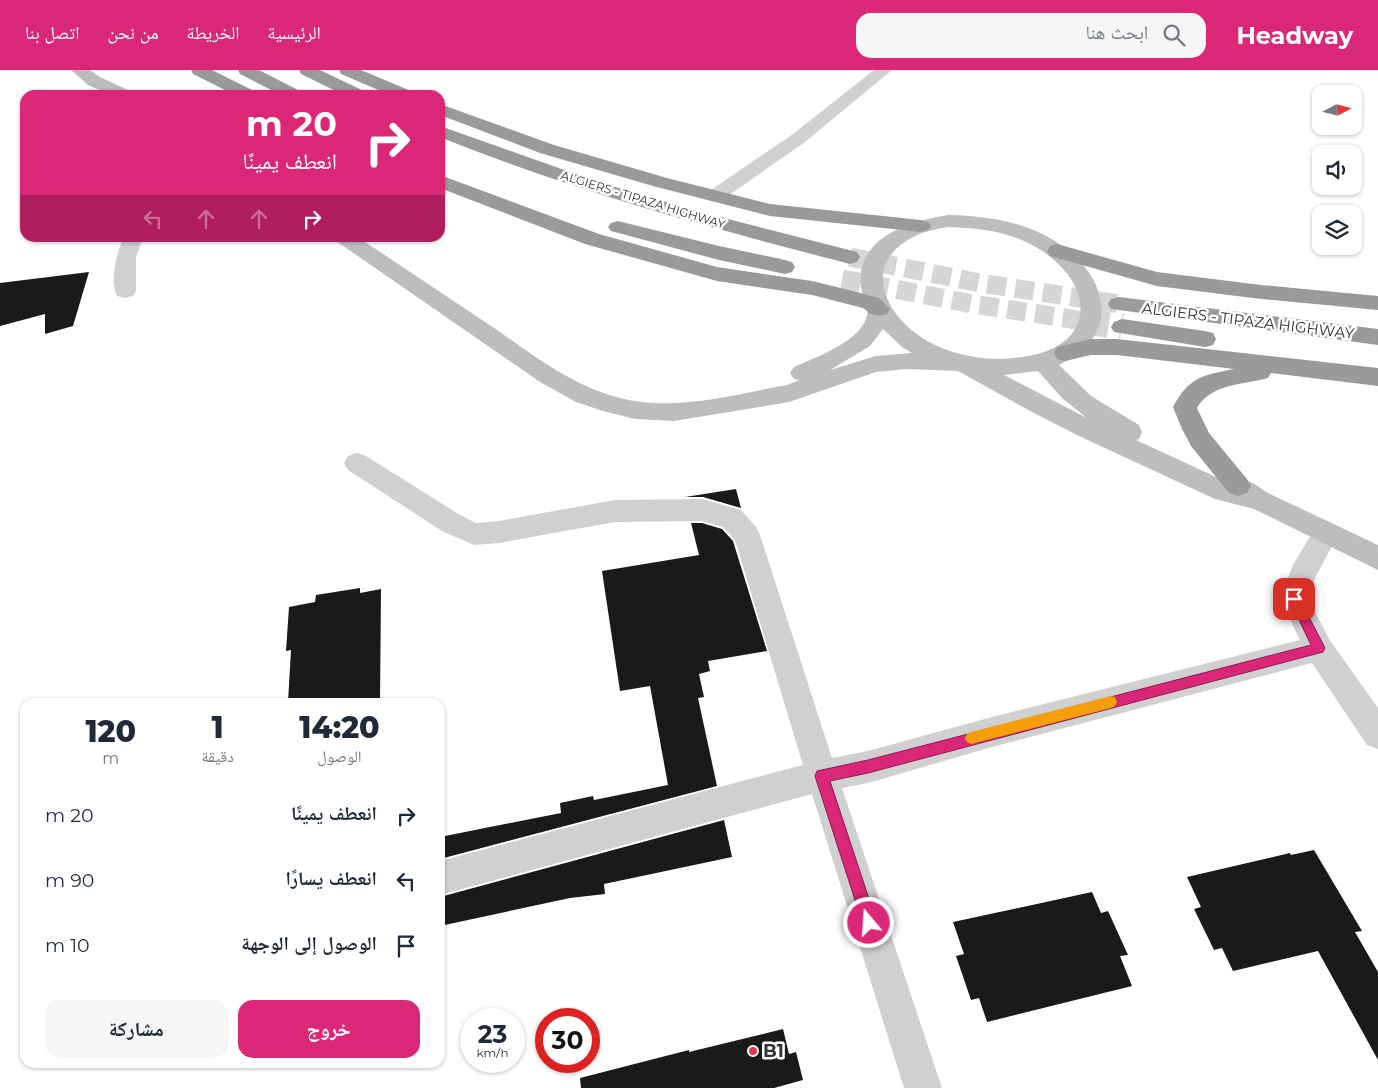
<!DOCTYPE html>
<html lang="ar">
<meta charset="utf-8">
<style>
:root{--surface:#fff;--page:#f6f6f7;--text:#1f2937;--muted:#747a83;--accent:#db2777}
body{margin:0;font-family:Montserrat,"Noto Naskh Arabic",sans-serif;background:var(--page);color:var(--text);direction:rtl;height:100vh;display:flex;flex-direction:column;font-size:19px;white-space:nowrap}
*{box-sizing:border-box;margin:0}
p{font-size:16px;color:var(--muted)}
.icon{flex:none;width:28px;height:28px;fill:none;stroke:currentColor;stroke-width:2;stroke-linecap:round;stroke-linejoin:round}
.map{position:relative;flex:1;overflow:hidden;direction:ltr}
.sheet{position:absolute;left:20px;top:628px;width:425px;height:370px;display:flex;flex-direction:column;background:var(--surface);border-radius:15px;box-shadow:0 1px 4px #0004;direction:rtl}
.sheet>*{flex:none}
.hud{position:absolute;left:20px;top:20px;width:425px;height:152px;border-radius:15px;box-shadow:0 1px 4px #0004;direction:rtl;background:#db2777;color:#fff;overflow:hidden}
.needle{width:32px;rotate:83deg}
.fabs{position:absolute;left:1312px;top:15px;display:grid;gap:10px}
.fabs a{display:grid;place-items:center;width:50px;height:50px;border-radius:10px;background:var(--surface);box-shadow:0 1px 4px #0004;font-size:25px}
.speed{position:absolute;left:460px;top:938px;display:flex;gap:10px;font-size:25px;font-weight:700;text-align:center}
.speed>*{display:grid;place-content:center;width:65px;height:65px;border-radius:50%;background:var(--surface);box-shadow:0 1px 4px #0004;line-height:1}
.speed small{font-size:12px;font-weight:400}
.speed .limit{border:8px solid #d22;background:#fff;color:#111}
.pin{position:absolute;display:grid;place-items:center;width:42px;height:42px;color:#fff;margin:-21px;border-radius:10px;box-shadow:0 2px 8px #0006}
.me{position:absolute;width:55px;margin:-28px;rotate:342deg;stroke-linejoin:round;filter:drop-shadow(0 0 4px #0008)}
.turn{display:flex;align-items:center;gap:18px;height:105px;padding:0 25px;font-size:22px}
.turn .icon{width:65px;height:65px;stroke-width:2.5}
.turn b{display:block;font-size:35px;line-height:42px}
.lanes{display:flex;align-items:center;height:48px;padding:0 25px;background:#0003;justify-content:center;gap:25px;direction:ltr}
.lanes .off{opacity:.35}
.eta{display:flex;justify-content:space-evenly;align-items:center;height:85px;text-align:center}
.eta b{font-size:30px;font-weight:800;line-height:35px}
.cta{display:flex;gap:10px;margin-top:auto;padding:10px 25px}
.cta a{flex:1;height:58px;border-radius:15px;background:var(--accent);color:#fff;font-size:20px;font-weight:800;line-height:58px;text-align:center}
.cta a+a{background:var(--page);color:var(--text)}
ul{padding:0;list-style:none}
li{display:flex;align-items:center;gap:15px;height:65px;padding:0 25px}
li div{flex:1}
li b{display:block;font-size:19px}
li em{font-style:normal}
header{display:flex;align-items:center;gap:30px;box-sizing:border-box;height:70px;padding:0 25px;background:var(--accent);color:#fff}
header strong{font-size:24px}
nav{display:flex;gap:28px;margin-inline-start:auto;font-size:18px}
.search{width:350px;height:45px;background:var(--page);display:flex;align-items:center;gap:12px;box-sizing:border-box;padding:0 18px;border-radius:15px;color:var(--muted);font-size:19px}
.map>svg:first-child{display:block}
.building{fill:#1a1a1a}
.lines{fill:none;stroke-linecap:round;stroke-linejoin:round}
.highway-tunnel-far1{stroke:#d6d6d6;stroke-width:19;stroke-dasharray:19 9;stroke-linecap:butt}
.highway-tunnel{stroke:#d6d6d6;stroke-width:26;stroke-dasharray:26 12;stroke-linecap:butt}
.street{fill:#d0d0d0;fill-rule:evenodd}
.secondary{fill:#bdbdbd;fill-rule:evenodd}
.highway{fill:#9a9a9a;fill-rule:evenodd}
.route{fill:#db2777;stroke:#8e194d}
.slow{fill:#f59e0b}
.poi-dot{fill:#e63946;stroke:#fff;stroke-width:2}
.labels{text-anchor:middle;stroke-width:5;stroke-linejoin:round;paint-order:stroke}
.far-street-label{font-size:12px;fill:#333;stroke:#fff}
.street-label{font-size:15px;fill:#333;stroke:#fff}
.near-poi-label{font-size:18px;font-weight:bold;fill:#333;stroke:#fff;text-anchor:start}
</style>
<header>
<strong>Headway</strong>
<div class="search"><svg class="icon" aria-label="search" viewBox="0 0 24 24"><circle cx="10" cy="10" r="6"/><path d="M15 15l6 6"/></svg>ابحث هنا</div>
<nav><a>الرئيسية</a><a>الخريطة</a><a>من نحن</a><a>اتصل بنا</a></nav>
</header>
<div class="map">
<svg width="1378" height="1018" viewBox="0 0 1378 1018">
<rect width="100%" height="100%" fill="#fff"/>
<path class="building" d="M 89,202 L 73,256 L 45,264 L 45,244 L 0,256 L 0,213 Z
M 736,419 L 741,438 L 703,427 L 685,427 Z
M 691,453 L 702,453 L 722,459 L 733,471 L 767,581 L 708,591 L 710,601 L 699,604 L 704,627 L 698,628 L 717,716 L 440,789 L 440,767 L 561,743 L 560,733 L 593,726 L 594,730 L 668,715 L 650,616 L 620,621 L 602,501 L 699,485 Z
M 360,518 L 360,523 L 381,519 L 380,632 L 288,632 L 291,580 L 286,581 L 289,537 L 315,532 L 316,525 Z
M 724,750 L 732,787 L 604,814 L 605,824 L 570,828 L 440,856 L 440,827 Z
M 1314,780 L 1362,861 L 1355,862 L 1378,902 L 1378,990 L 1318,881 L 1233,901 L 1222,878 L 1214,880 L 1194,839 L 1201,837 L 1187,807 L 1290,783 L 1291,785 Z
M 1092,822 L 1101,843 L 1108,841 L 1128,885 L 1120,886 L 1132,916 L 987,952 L 979,928 L 971,930 L 956,886 L 964,884 L 953,852 Z
M 783,959 L 789,984 L 796,982 L 803,1010 L 774,1018 L 581,1018 L 580,1008 L 689,980 L 689,982 Z"/>
<g class="lines">
<path class="highway-tunnel-far1" d="M 850,187 L 980,213 L 1119,234
M 842,209 L 973,234 L 1091,252"/>
<path class="highway-tunnel" d="M 1083,251 L 1122,257"/>
<path class="street" d="M 874,0 L 892,0 L 805,72 L 722,130 L 715,132 L 708,130 L 705,126 L 708,122 L 793,64 Z
M 123,168 L 143,168 L 136,187 L 136,221 L 133,226 L 125,228 L 117,226 C 109,212 117,183 123,168 Z
M 357,383 L 366,386 L 460,445 L 476,453 L 499,451 L 615,430 L 702,429 L 741,440 L 756,457 L 760,465 L 832,688 L 868,681 L 992,647 L 1300,570 L 1280,529 L 1293,495 L 1317,455 L 1326,452 L 1335,455 L 1339,463 L 1316,506 L 1308,528 L 1329,569 L 1378,638 L 1378,679 L 1367,675 L 1312,593 L 992,677 L 868,713 L 842,718 L 942,1018 L 904,1018 L 812,724 L 440,825 L 440,791 L 803,695 L 735,470 L 723,457 L 702,451 L 615,452 L 499,473 L 474,475 L 442,461 L 348,400 L 344,393 L 348,386 Z"/>
<path class="secondary" d="M 71,0 L 90,0 L 100,7 L 130,21 L 133,25 L 110,25 L 88,15 Z
M 948,145 C 982,146 1018,150 1048,167 C 1105,198 1128,262 1059,295 L 1091,326 L 1139,355 L 1142,362 L 1139,369 L 1136,370 L 1229,413 L 1234,414 L 1244,410 L 1253,413 L 1268,423 L 1378,475 L 1378,500 L 1254,439 L 1215,429 L 1079,366 L 1032,342 L 958,301 L 906,299 L 876,302 L 789,332 L 674,351 L 635,349 L 603,341 L 576,332 L 540,312 L 339,173 L 336,168 L 359,168 C 403,197 447,227 491,256 C 535,286 579,322 634,331 C 684,339 737,324 787,315 L 799,310 L 794,309 L 790,303 L 794,297 C 814,288 853,274 864,253 C 872,239 863,231 861,217 C 855,167 910,151 948,145 ZM 948,157 C 978,158 1006,161 1032,175 C 1095,209 1102,276 1022,287 C 992,292 960,287 933,274 C 888,252 856,195 915,166 C 925,161 937,159 948,157 ZM 883,259 L 902,277 L 912,283 L 876,286 L 830,300 L 870,276 ZM 1038,301 L 1063,329 L 1087,348 L 1004,305 Z"/>
<path class="highway" d="M 191,0 L 212,0 L 254,21 L 257,25 L 235,25 L 193,4 Z
M 238,0 L 259,0 L 300,21 L 303,25 L 281,25 L 240,4 Z
M 299,0 L 320,0 L 364,21 L 367,25 L 344,25 L 301,4 Z
M 339,0 L 361,0 L 411,21 L 414,25 L 390,25 L 341,4 Z
M 440,34 L 554,75 L 667,108 L 770,134 L 921,150 L 928,152 L 931,156 L 928,160 L 921,162 L 770,146 L 653,116 L 540,83 L 440,45 Z
M 440,56 L 598,112 L 701,142 L 857,182 L 860,187 L 857,192 L 850,194 C 711,158 573,121 440,67 Z
M 440,105 L 599,164 L 717,197 L 812,211 L 849,220 L 879,228 L 890,239 L 887,244 L 879,246 L 871,244 L 863,238 L 812,225 L 717,211 L 585,174 L 440,118 Z
M 618,151 L 719,176 L 785,190 L 792,192 L 795,197 L 792,202 L 785,204 L 719,190 L 611,161 L 608,157 L 611,153 Z
M 1057,174 L 1157,202 L 1261,215 L 1378,226 L 1378,240 L 1261,229 L 1157,216 L 1050,186 L 1047,181 L 1050,176 Z
M 1119,227 L 1378,259 L 1378,275 L 1111,239 L 1108,234 L 1111,229 Z
M 1122,249 L 1205,261 L 1213,263 L 1216,269 L 1213,275 L 1205,277 L 1114,262 L 1111,257 L 1114,252 Z
M 1091,269 L 1117,269 L 1378,298 L 1378,316 L 1271,303 L 1268,308 C 1243,315 1212,313 1197,338 L 1209,363 L 1247,409 L 1251,416 L 1247,423 L 1238,426 L 1229,423 L 1191,376 L 1182,359 L 1173,337 C 1189,307 1203,305 1234,299 L 1117,285 L 1091,285 L 1065,291 L 1057,289 L 1054,283 L 1057,277 Z"/>
</g>
<path class="route" d="M 1294,524 L 1298,526 L 1323,574 L 1325,578 L 1323,582 L 868,703 L 830,711 L 877,853 L 874,858 L 869,860 L 864,858 L 815,706 L 817,701 L 868,690 L 1311,575 L 1289,529 L 1290,526 Z"/>
<path class="slow" d="M 1111,626 L 1115,627 L 1117,632 L 1115,636 L 1111,638 L 971,674 L 967,672 L 965,668 L 967,664 L 971,662 Z"/>
<circle class="poi-dot" cx="753" cy="981" r="5"/>
<g class="labels">
<g class="far-street-label">
<text transform="translate(643 130) rotate(17)" y="4">ALGIERS - TIPAZA HIGHWAY</text>
</g>
<g class="street-label">
<text transform="translate(1248 251) rotate(7)" y="5">ALGIERS - TIPAZA HIGHWAY</text>
</g>
<g class="near-poi-label">
<text x="763" y="987">B1</text>
</g>
</g>
</svg>
<div class="fabs">
<a><svg class="needle" viewBox="-14 -14 28 28"><path d="M0-13l5 13h-10z" fill="#e53935"/><path d="M0 13l5-13h-10z" fill="#747a83"/></svg></a>
<a><svg class="icon" aria-label="sound" viewBox="0 0 24 24"><path d="M4 9h4l5-4v14l-5-4H4zM17 9q2 3 0 6"/></svg></a>
<a><svg class="icon" aria-label="layers" viewBox="0 0 24 24"><path d="M12 4l9 5-9 5-9-5zM3 14l9 5 9-5"/></svg></a>
</div>
<div class="speed"><div>23<small>km/h</small></div><div class="limit">30</div></div>
<div class="pin" style="left:1294px;top:529px;background:#d93025"><svg class="icon" aria-label="arrive" viewBox="0 0 24 24"><path d="M6 21V4h12l-3 4 3 4H6"/></svg></div>
<svg class="me" style="left:869px;top:853px" viewBox="-20 -20 40 40"><circle r="17" fill="#db2777" stroke="#fff" stroke-width="3"/><path d="M0-11L8 9 0 5-8 9z" fill="#fff"/></svg>
<div class="hud">
<div class="turn"><svg class="icon" aria-label="right" viewBox="0 0 24 24"><path d="M7 20v-9h11M14 6l5 5-5 5"/></svg><div><b>20 m</b>انعطف يمينًا</div></div>
<div class="lanes"><svg class="icon off" aria-label="left" viewBox="0 0 24 24"><path d="M17 20v-9H6M10 6l-5 5 5 5"/></svg><svg class="icon off" aria-label="ahead" viewBox="0 0 24 24"><path d="M12 20V5M6 11l6-6 6 6"/></svg><svg class="icon off" aria-label="ahead" viewBox="0 0 24 24"><path d="M12 20V5M6 11l6-6 6 6"/></svg><svg class="icon" aria-label="right" viewBox="0 0 24 24"><path d="M7 20v-9h11M14 6l5 5-5 5"/></svg></div>
</div>
<section class="sheet">
<div class="eta">
<div><b>14:20</b><p>الوصول</p></div>
<div><b>1</b><p>دقيقة</p></div>
<div><b>120</b><p>m</p></div>
</div>
<ul>
<li><svg class="icon" aria-label="right" viewBox="0 0 24 24"><path d="M7 20v-9h11M14 6l5 5-5 5"/></svg><div><b>انعطف يمينًا</b></div><em>20 m</em></li>
<li><svg class="icon" aria-label="left" viewBox="0 0 24 24"><path d="M17 20v-9H6M10 6l-5 5 5 5"/></svg><div><b>انعطف يسارًا</b></div><em>90 m</em></li>
<li><svg class="icon" aria-label="arrive" viewBox="0 0 24 24"><path d="M6 21V4h12l-3 4 3 4H6"/></svg><div><b>الوصول إلى الوجهة</b></div><em>10 m</em></li>
</ul>
<div class="cta"><a>خروج</a><a>مشاركة</a></div>
</section>
</div>
